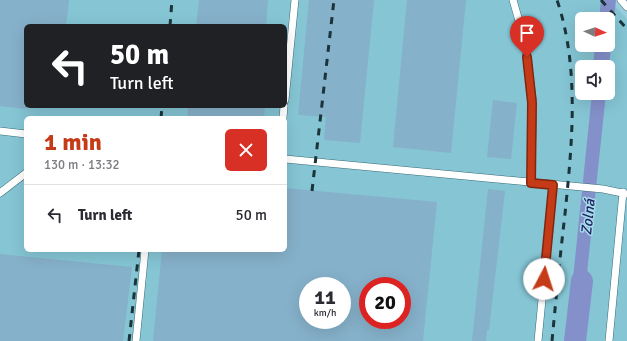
<!DOCTYPE html>
<meta charset="utf-8">
<style>
:root{--surface:#fff;--page:#f7f7f7;--text:#2b2b33;--muted:#7c7c81;--line:#e1e1e2;--accent:#c53b18}
body{margin:0;font-family:Signika,sans-serif;background:var(--page);color:var(--text);height:100vh;display:flex;flex-direction:column;font-size:15px;white-space:nowrap}
*{box-sizing:border-box;margin:0}
p{font-size:13px;color:var(--muted)}
.icon{flex:none;width:22px;height:22px;fill:none;stroke:currentColor;stroke-width:2;stroke-linecap:round;stroke-linejoin:round}
.map{position:relative;flex:1;overflow:hidden}
.details{position:absolute;left:24px;top:116px;width:263px;height:136px;display:flex;flex-direction:column;background:var(--surface);border-radius:6px;box-shadow:0 4px 16px #0002}
.details>*{flex:none}
.hud{position:absolute;left:24px;top:24px;width:263px;height:84px;border-radius:6px;box-shadow:0 4px 16px #0002;background:#202124;color:#fff;overflow:hidden}
.needle{width:26px;rotate:93deg}
.buttons{position:absolute;left:575px;top:12px;display:grid;gap:8px}
.buttons a{display:grid;place-items:center;width:40px;height:40px;border-radius:6px;background:var(--surface);box-shadow:0 4px 16px #0002;font-size:20px}
.speed{position:absolute;left:299px;top:277px;display:flex;gap:8px;font-size:20px;font-weight:700;text-align:center}
.speed>*{display:grid;place-content:center;width:52px;height:52px;border-radius:50%;background:var(--surface);box-shadow:0 4px 16px #0002;line-height:1}
.speed small{font-size:10px;font-weight:400}
.speed .limit{border:6px solid #d22;background:#fff;color:#111}
.pin{position:absolute;display:grid;place-items:center;width:34px;height:34px;color:#fff;margin:-41px -17px;border-radius:50% 50% 50% 0;rotate:-45deg;box-shadow:0 0 4px #0007}
.pin .icon{rotate:45deg}
.me{position:absolute;width:44px;margin:-22px;rotate:5deg;stroke-linejoin:round;filter:drop-shadow(0 0 3px #0008)}
.turn{display:flex;align-items:center;gap:14px;height:84px;padding:0 20px;font-size:18px}
.turn .icon{width:52px;height:52px;stroke-width:2.5}
.turn b{display:block;font-size:28px;line-height:34px}
.round{display:grid;place-items:center;flex:none;width:42px;height:42px;border-radius:6px;background:var(--page)}
.headline{display:flex;align-items:center;justify-content:space-between;height:68px;padding:0 20px}
h1{font-size:24px;font-weight:800;line-height:30px;color:var(--accent)}
ul{padding:0;list-style:none}
li{display:flex;align-items:center;gap:12px;height:60px;padding:0 20px;border-top:1px solid var(--line)}
li div{flex:1}
li b{display:block;font-size:15px}
li em{font-style:normal}
.map>svg:first-child{display:block}
.built{fill:#85c5d4;fill-rule:evenodd}
.water{fill:#8490c9}
.lines{fill:none;stroke-linecap:round;stroke-linejoin:round}
.river{stroke:#8490c9;stroke-width:22}
.building{fill:#86b1ca;fill-rule:evenodd}
.service-casing{stroke:#376b77;stroke-width:8}
.service{stroke:#fff;stroke-width:7}
.rail{stroke:#1b343a;stroke-width:3;stroke-dasharray:7 7;stroke-linecap:butt}
.route-casing{stroke:#802610;stroke-width:10}
.route{stroke:#c53b18;stroke-width:7}
.labels{text-anchor:middle;stroke-width:3;stroke-linejoin:round;paint-order:stroke}
.water-label{font-size:15px;font-style:italic;fill:#1d1f62;stroke:#a6dcea}
</style>
<div class="map">
<svg width="627" height="341" viewBox="0 0 627 341">
<rect width="100%" height="100%" fill="#99cfdc"/>
<path class="built" d="M 0,0 L 609,0 L 627,19 L 627,341 L 0,341 ZM 582,19 L 608,19 L 608,45 L 582,45 ZM 26,26 L 285,26 L 285,106 L 26,106 ZM 582,67 L 608,67 L 608,93 L 582,93 ZM 26,118 L 285,118 L 285,250 L 26,250 ZM 308,286 L 342,286 L 342,320 L 308,320 ZM 368,286 L 402,286 L 402,320 L 368,320 Z"/>
<path class="water" d="M 601,0 L 616,0 L 608,76 L 608,67 L 593,67 L 595,45 L 608,45 L 608,19 L 599,19 Z
M 592,93 L 606,93 L 583,311 L 570,308 Z"/>
<g class="lines">
<path class="river" d="M 575,341 L 582,281"/>
</g>
<path class="building" d="M 0,0 L 69,0 L 66,26 L 26,26 L 26,109 L 0,106 Z
M 199,0 L 268,0 L 266,26 L 196,26 Z
M 309,0 L 374,0 L 360,143 L 324,140 L 326,117 L 298,115 Z
M 407,0 L 466,0 L 451,153 L 393,147 Z
M 493,100 L 517,103 L 511,159 L 487,157 Z
M 188,106 L 265,106 L 264,118 L 187,118 Z
M 285,188 L 437,202 L 423,341 L 153,341 L 162,250 L 285,250 ZM 308,286 L 342,286 L 342,320 L 308,320 ZM 368,286 L 402,286 L 402,320 L 368,320 Z
M 488,189 L 505,191 L 489,330 L 487,330 L 486,341 L 472,341 Z
M 0,254 L 132,267 L 123,341 L 0,341 Z"/>
<g class="lines">
<g class="service-casing">
<path id="service" d="M 513,0 L 525,42 L 533,103 L 531,183
M 621,0 L 627,7
M 285,100 L 295,0
M 283,118 L 284,106
M 0,131 L 26,134
M 285,159 L 603,189 L 627,194
M 0,193 L 26,173
M 136,341 L 145,250
M 538,341 L 553,185
M 609,341 L 623,192"/>
</g>
<use href="#service" class="service"/>
<path class="rail" d="M 601,0 L 627,29
M 170,26 L 172,0
M 161,118 L 162,106
M 312,191 L 334,0
M 129,341 L 139,250
M 552,341 C 556,299 560,256 565,214 C 572,144 580,68 557,0"/>
</g>
<g class="lines">
<g class="route-casing">
<path id="route" d="M 527,57 L 532,103 L 531,183 L 553,185 L 544,279"/>
</g>
<use href="#route" class="route"/>
</g>
<g class="labels">
<g class="water-label">
<text transform="translate(588 217) rotate(-84)" y="5">Zolná</text>
</g>
</g>
</svg>
<div class="buttons">
<a><svg class="needle" viewBox="-14 -14 28 28"><path d="M0-13l5 13h-10z" fill="#e53935"/><path d="M0 13l5-13h-10z" fill="#7c7c81"/></svg></a>
<a><svg class="icon" aria-label="sound" viewBox="0 0 24 24"><path d="M4 9h4l5-4v14l-5-4H4zM17 9q2 3 0 6"/></svg></a>
</div>
<div class="speed"><div>11<small>km/h</small></div><div class="limit">20</div></div>
<div class="pin" style="left:527px;top:57px;background:#d93025"><svg class="icon" aria-label="arrive" viewBox="0 0 24 24"><path d="M6 21V4h12l-3 4 3 4H6"/></svg></div>
<svg class="me" style="left:544px;top:279px" viewBox="-20 -20 40 40"><circle r="19" fill="#fff"/><path d="M0-13L10 11 0 6-10 11z" fill="#c53b18"/></svg>
<div class="hud">
<div class="turn"><svg class="icon" aria-label="left" viewBox="0 0 24 24"><path d="M17 20v-9H6M10 6l-5 5 5 5"/></svg><div><b>50 m</b>Turn left</div></div>
</div>
<section class="details">
<div class="headline"><div><h1>1 min</h1><p>130 m · 13:32</p></div><a class="round" style="background:#d93025;color:#fff"><svg class="icon" aria-label="close" viewBox="0 0 24 24"><path d="M6 6l12 12M18 6L6 18"/></svg></a></div>
<ul>
<li><svg class="icon" aria-label="left" viewBox="0 0 24 24"><path d="M17 20v-9H6M10 6l-5 5 5 5"/></svg><div><b>Turn left</b></div><em>50 m</em></li>
</ul>
</section>
</div>
